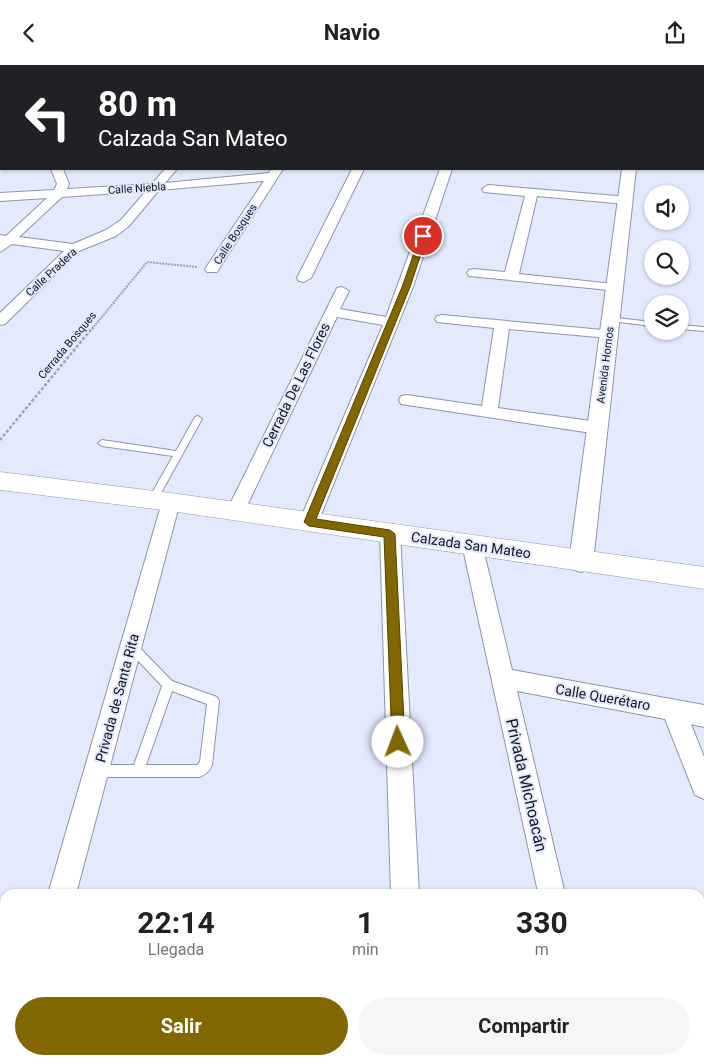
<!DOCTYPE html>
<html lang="es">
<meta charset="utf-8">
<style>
:root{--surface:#fff;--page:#f6f6f6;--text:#222;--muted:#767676;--accent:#826700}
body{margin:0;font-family:Roboto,sans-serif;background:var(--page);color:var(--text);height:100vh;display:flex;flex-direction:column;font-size:19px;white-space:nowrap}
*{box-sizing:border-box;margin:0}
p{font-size:16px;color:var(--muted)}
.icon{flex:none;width:28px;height:28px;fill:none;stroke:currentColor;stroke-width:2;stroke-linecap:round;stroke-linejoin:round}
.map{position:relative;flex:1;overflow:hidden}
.drawer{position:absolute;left:0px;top:824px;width:705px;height:176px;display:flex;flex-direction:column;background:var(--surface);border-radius:15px 15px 0 0;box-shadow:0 1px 4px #0004}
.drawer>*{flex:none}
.hud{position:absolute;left:0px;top:0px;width:705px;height:105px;box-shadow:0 1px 4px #0004;background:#202124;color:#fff;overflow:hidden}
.controls{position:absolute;left:644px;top:120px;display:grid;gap:10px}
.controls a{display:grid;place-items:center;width:45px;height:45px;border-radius:50%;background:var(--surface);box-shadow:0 1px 4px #0004;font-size:25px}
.pin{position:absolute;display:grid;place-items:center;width:42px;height:42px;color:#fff;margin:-21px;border:2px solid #fff;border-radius:50%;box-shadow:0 1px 5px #0007}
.me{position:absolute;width:55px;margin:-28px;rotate:358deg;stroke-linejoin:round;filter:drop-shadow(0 0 4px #0008)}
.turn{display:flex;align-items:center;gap:18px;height:105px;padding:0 15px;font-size:22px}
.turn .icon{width:65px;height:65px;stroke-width:2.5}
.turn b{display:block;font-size:35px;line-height:42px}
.eta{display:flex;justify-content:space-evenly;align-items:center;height:85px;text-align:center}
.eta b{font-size:30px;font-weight:700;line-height:35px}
.button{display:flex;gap:10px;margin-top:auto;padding:10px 15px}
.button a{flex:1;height:58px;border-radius:30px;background:var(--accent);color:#fff;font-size:20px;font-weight:700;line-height:58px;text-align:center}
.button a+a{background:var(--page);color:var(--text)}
header{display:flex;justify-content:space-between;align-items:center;height:65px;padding:0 15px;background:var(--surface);font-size:22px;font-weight:700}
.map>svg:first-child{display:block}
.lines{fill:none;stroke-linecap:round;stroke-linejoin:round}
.service-casing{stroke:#8d95ab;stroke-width:2}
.minor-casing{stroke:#8d95ab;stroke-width:2}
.tertiary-casing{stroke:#8d95ab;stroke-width:2}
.secondary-casing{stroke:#8d95ab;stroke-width:1}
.path-far1{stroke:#9ca2b2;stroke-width:2;stroke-dasharray:2 1;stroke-linecap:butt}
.path{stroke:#9ca2b2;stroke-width:2.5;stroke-dasharray:3 2;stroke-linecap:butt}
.service{fill:#fff;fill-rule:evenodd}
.minor{fill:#fff;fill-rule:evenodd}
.tertiary{fill:#fff;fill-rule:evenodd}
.secondary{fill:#fff;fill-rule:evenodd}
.route{fill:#826700;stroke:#544300}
.labels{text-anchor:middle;stroke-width:4;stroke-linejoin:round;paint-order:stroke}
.far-street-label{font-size:11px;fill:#13161e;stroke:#e3eafe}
.street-label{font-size:14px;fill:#13161e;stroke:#e3eafe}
.near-street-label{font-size:16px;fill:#13161e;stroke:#e3eafe}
</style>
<header><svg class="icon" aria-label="back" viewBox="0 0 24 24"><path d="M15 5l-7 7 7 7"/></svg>Navio<svg class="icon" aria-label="share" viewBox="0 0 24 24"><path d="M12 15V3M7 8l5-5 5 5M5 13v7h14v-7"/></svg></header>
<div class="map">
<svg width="704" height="999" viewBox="0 0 704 999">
<rect width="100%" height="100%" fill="#e3eafe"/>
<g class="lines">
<g class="service-casing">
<path id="service" d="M 608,252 L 652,257 L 652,261 L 611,256 L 607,254 Z
M 680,260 L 704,262 L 704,266 L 680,264 Z
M 198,351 L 202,354 L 156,437 L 153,438 L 148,435 L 173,391 L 102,381 L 98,378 L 102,375 L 176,386 L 195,352 Z
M 131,576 L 135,578 L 172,616 L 217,632 L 219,636 L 212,700 C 210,706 205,710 199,712 L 97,712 L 93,710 L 91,706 L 93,702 L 97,700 L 134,700 L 162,621 L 127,584 L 126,581 L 127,578 ZM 172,626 L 207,639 L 200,697 L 197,700 L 146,700 Z"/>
</g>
<g class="minor-casing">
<path id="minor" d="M 386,0 L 414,0 L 415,1 L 387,1 Z
M 585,0 L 596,0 L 597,1 L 586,1 Z
M 622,0 L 632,0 L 633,1 L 623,1 Z
M 0,25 L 1,25 L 1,31 L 0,31 Z
M 0,43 L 1,43 L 1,49 L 0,49 Z
M 51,104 L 63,104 L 69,119 L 67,124 L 152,119 L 165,104 L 177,104 L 165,118 L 269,108 L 271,104 L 283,104 L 217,207 L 207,207 L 205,204 L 264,116 L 159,125 L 129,161 L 116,171 L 79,186 L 5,259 L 0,260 L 0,248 L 64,186 L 12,179 L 0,187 L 0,170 L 6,171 L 47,133 L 0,136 L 0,128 L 54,125 L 57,119 ZM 146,126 L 121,155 L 106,165 L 73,179 L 19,172 L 62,132 Z
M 352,104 L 364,104 L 311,213 L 304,217 L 299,216 L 297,213 Z
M 440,104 L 452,104 L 413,222 L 316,462 L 309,464 L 302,462 L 299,457 L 383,260 L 337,252 L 244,447 L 242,452 L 235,454 L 228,452 L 226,447 L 337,223 L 342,222 L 349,226 L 340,244 L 386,252 Z
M 488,120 L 629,132 L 631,135 L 625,139 L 537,131 L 519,209 L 614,219 L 619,220 L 621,223 L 619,226 L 469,211 L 467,208 L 469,205 L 474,204 L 505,207 L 525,131 L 484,127 L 482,124 Z
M 442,250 L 614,266 L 616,269 L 609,273 L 509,264 L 498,343 L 598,357 L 604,359 L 607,363 L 604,367 L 598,369 L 401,339 L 399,335 L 401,331 L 407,330 L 482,341 L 494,263 L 437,257 L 435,254 L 437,251 Z
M 171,430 L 178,432 L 180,437 L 76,829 L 48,829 L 162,437 L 164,432 Z
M 390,462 L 397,464 L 400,469 L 419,829 L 391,829 L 380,469 L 383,464 Z
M 472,472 L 479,474 L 482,479 L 512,605 L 704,640 L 704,662 L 691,659 L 704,692 L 704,734 L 695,730 L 665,654 L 517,626 L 565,829 L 538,827 L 462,479 L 465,474 Z"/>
</g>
<g class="tertiary-casing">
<path id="tertiary" d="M 475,0 L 489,0 L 490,1 L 476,1 Z
M 622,104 L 636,104 L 593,497 L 590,504 L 581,507 L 572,504 L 569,497 Z"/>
</g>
<g class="secondary-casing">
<path id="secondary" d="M 0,407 L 171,428 L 704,502 L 704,524 L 171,446 L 0,425 Z"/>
</g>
<path class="path-far1" d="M 92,264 L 147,197 L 197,202"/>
<path class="path" d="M 0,375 L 93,262"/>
<use href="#service" class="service"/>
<use href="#minor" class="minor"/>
<use href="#tertiary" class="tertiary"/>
<use href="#secondary" class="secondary"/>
</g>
<path class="route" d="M 423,169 L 427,171 L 410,222 L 316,454 L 390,465 L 395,469 L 405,677 L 403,682 L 398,683 L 394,682 L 392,677 L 384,472 L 309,461 L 304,457 L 402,222 L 420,171 Z"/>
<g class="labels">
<g class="far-street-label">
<text transform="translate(137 123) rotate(-4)" y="4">Calle Niebla</text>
<text transform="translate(235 169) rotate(-57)" y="4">Calle Bosques</text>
<text transform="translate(51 207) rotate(-43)" y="4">Calle Pradera</text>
<text transform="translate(67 280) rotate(-50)" y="4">Cerrada Bosques</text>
<text transform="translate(605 300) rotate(-83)" y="4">Avenida Hornos</text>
</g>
<g class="street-label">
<text transform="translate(296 320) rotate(-64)" y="5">Cerrada De Las Flores</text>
<text transform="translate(471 480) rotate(8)" y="5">Calzada San Mateo</text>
<text transform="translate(603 632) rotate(10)" y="5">Calle Querétaro</text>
<text transform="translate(117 633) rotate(-75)" y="5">Privada de Santa Rita</text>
</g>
<g class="near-street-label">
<text transform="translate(527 720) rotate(77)" y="6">Privada Michoacán</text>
</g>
</g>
</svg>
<div class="controls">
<a><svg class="icon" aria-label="sound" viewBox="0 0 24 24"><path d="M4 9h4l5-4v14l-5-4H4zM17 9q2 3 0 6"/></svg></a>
<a><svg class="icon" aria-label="search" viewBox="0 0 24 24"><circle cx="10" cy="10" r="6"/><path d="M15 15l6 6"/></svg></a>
<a><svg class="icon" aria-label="layers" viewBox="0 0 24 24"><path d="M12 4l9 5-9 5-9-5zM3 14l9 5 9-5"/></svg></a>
</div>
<div class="pin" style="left:423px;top:171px;background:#d93025"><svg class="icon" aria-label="arrive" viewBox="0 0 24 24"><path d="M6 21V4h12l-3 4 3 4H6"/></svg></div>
<svg class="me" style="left:398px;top:677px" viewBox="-20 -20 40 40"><circle r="19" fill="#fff"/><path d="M0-13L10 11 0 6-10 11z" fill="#826700"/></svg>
<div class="hud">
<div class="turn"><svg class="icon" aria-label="left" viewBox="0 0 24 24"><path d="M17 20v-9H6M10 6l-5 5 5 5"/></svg><div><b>80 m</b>Calzada San Mateo</div></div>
</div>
<section class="drawer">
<div class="eta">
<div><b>22:14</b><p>Llegada</p></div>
<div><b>1</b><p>min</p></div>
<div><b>330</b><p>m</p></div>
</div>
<div class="button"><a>Salir</a><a>Compartir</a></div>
</section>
</div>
